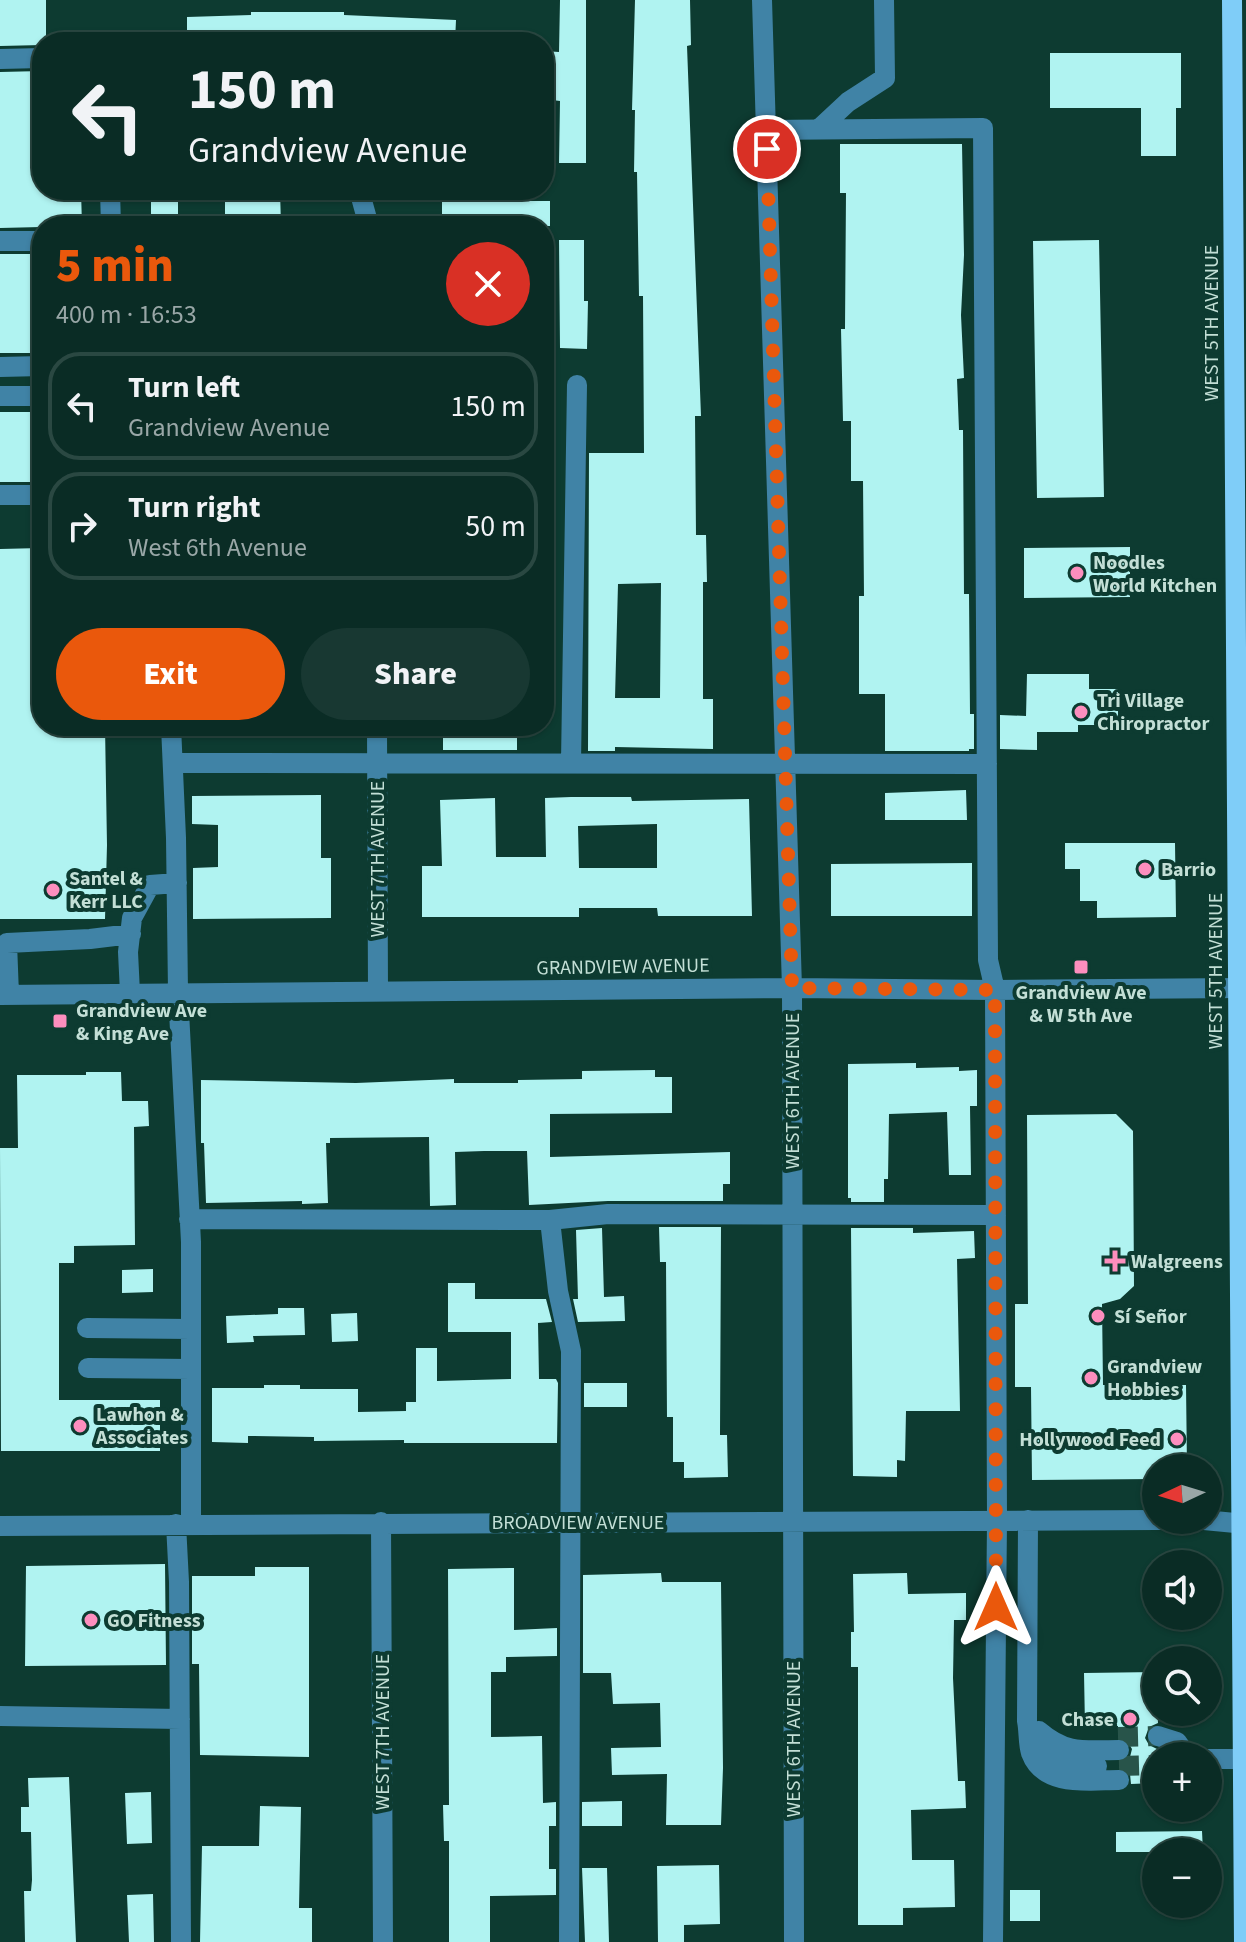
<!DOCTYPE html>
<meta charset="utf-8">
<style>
:root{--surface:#0a2c25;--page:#183832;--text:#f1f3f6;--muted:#99a7a7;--line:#2a4842;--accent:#ea580c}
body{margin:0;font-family:"Source Sans 3",sans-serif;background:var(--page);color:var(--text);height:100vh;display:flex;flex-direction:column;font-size:30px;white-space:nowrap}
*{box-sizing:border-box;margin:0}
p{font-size:26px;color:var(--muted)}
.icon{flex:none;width:44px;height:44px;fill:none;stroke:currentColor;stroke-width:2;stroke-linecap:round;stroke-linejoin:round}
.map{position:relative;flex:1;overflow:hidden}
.details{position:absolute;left:32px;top:216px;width:522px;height:520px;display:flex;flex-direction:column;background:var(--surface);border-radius:32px;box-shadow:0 2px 6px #0004,0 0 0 2px var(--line)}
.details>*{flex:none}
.guide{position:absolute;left:32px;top:32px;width:522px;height:168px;border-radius:32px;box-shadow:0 2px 6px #0004,0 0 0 2px var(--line);background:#0a2c25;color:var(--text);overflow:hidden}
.needle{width:52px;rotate:266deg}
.fabs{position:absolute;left:1142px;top:1454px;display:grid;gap:16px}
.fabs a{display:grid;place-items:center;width:80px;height:80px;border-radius:50%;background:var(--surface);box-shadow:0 2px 6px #0004,0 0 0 2px var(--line);font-size:40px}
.pin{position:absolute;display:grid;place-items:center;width:68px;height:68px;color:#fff;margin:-34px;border:4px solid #fff;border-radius:50%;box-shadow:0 2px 8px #0007}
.me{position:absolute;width:88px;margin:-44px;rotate:0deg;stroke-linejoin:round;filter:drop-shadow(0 0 6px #0008)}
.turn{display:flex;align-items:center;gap:28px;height:168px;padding:0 24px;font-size:36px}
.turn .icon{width:104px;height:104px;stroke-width:2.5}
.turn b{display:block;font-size:56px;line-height:68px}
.round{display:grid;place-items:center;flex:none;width:84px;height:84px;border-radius:42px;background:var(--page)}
.head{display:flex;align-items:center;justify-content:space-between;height:136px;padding:0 24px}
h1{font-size:48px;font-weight:800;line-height:60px;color:var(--accent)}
.cta{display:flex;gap:16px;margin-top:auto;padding:16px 24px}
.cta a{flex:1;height:92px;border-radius:48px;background:var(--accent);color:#fff;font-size:32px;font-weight:800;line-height:92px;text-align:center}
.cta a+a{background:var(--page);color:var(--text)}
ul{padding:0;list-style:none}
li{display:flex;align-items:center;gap:24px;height:108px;margin:0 16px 12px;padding:0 8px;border:4px solid var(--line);border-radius:32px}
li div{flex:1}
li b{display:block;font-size:30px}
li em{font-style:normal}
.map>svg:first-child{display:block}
.building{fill:#b0f3f1;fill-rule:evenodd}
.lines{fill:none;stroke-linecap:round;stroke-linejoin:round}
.minor-tunnel{stroke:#28544a;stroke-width:20;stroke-dasharray:20 10;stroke-linecap:butt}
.minor{stroke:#4083a6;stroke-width:20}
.major{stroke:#7fcdf8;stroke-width:20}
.route{stroke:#ea580c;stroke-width:14;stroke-dasharray:0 25.2}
.poi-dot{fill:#fd8ebe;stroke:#0d3b31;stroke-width:3}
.labels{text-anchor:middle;stroke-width:8;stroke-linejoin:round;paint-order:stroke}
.street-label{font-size:20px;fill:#c3dfd6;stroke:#0d3b31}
.poi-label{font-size:20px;font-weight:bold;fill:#c3dfd6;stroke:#0d3b31;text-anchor:start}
</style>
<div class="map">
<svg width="1246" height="1942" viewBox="0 0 1246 1942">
<rect width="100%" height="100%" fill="#0d3b31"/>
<path class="building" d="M 0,0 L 46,0 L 46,41 L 42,41 L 42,45 L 0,46 Z
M 560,0 L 586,0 L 586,163 L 559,163 L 560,101 L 544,99 L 544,51 L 559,52 Z
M 635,0 L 690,0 L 691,45 L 687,46 L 701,416 L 695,416 L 696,535 L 706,535 L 707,582 L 703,582 L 703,699 L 713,699 L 713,749 L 615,747 L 615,751 L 588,751 L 589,453 L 644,453 L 643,296 L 639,296 L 637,172 L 634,172 L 635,110 L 632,110 ZM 661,583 L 660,698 L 615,698 L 618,584 Z
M 251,12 L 344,12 L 344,15 L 456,20 L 455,42 L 187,42 L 187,17 L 251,15 Z
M 1050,53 L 1181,53 L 1181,108 L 1176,108 L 1176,156 L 1141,156 L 1141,108 L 1050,108 Z
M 42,71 L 42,190 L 81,190 L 82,226 L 0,228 L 0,72 Z
M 840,144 L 962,144 L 964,255 L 961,315 L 964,378 L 957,379 L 959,430 L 963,430 L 964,594 L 969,594 L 970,714 L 974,714 L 974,749 L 969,749 L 969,751 L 885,751 L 885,694 L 859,694 L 859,596 L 864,596 L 863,481 L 851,481 L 851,421 L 843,421 L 841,329 L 845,329 L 846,193 L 840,193 Z
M 151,190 L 178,190 L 178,215 L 151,216 Z
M 225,190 L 280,190 L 281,226 L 225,226 Z
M 442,190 L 498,190 L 498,201 L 550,201 L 550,226 L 442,226 Z
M 559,240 L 584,240 L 584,301 L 588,301 L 587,349 L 560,348 Z
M 1099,240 L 1104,497 L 1037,498 L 1033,241 Z
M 0,254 L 42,254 L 42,353 L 0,353 Z
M 0,412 L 42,412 L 42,482 L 0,482 Z
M 1130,547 L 1130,597 L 1024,598 L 1024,548 Z
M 41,548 L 42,726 L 105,726 L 107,845 L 105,919 L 0,919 L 0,549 Z
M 1027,674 L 1089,674 L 1089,689 L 1118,689 L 1118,725 L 1078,725 L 1078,732 L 1037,732 L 1037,750 L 1000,749 L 1000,715 L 1026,716 Z
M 443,726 L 517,726 L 517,750 L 443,750 Z
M 966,790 L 967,820 L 885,820 L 885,793 Z
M 321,795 L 321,858 L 331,858 L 331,918 L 193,919 L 193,868 L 218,867 L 218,825 L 192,824 L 192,796 Z
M 571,797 L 631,797 L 632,801 L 749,799 L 752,916 L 658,916 L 657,908 L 579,908 L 579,917 L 422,917 L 422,866 L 442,866 L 440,800 L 495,798 L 496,857 L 546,857 L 545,798 ZM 657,824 L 657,868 L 579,868 L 578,826 Z
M 1065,843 L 1175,843 L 1176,917 L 1097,918 L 1097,901 L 1080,901 L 1080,869 L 1065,869 Z
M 972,863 L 972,916 L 831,916 L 831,864 Z
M 916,1063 L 916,1068 L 959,1067 L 959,1071 L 977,1070 L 977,1106 L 970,1106 L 971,1175 L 949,1175 L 947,1112 L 889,1114 L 888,1179 L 884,1179 L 884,1202 L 851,1202 L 851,1198 L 848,1198 L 848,1064 Z
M 655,1070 L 655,1077 L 672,1077 L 672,1113 L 550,1114 L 550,1157 L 730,1152 L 730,1184 L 723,1184 L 723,1201 L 608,1201 L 529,1205 L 527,1151 L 484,1151 L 455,1152 L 456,1205 L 430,1206 L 429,1137 L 330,1138 L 330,1143 L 326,1143 L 328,1203 L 302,1204 L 302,1201 L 206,1203 L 204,1143 L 201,1143 L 201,1080 L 356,1083 L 454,1079 L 454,1083 L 518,1083 L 518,1080 L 582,1079 L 582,1071 Z
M 86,1072 L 121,1072 L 122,1101 L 148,1101 L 149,1126 L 134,1127 L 135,1245 L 74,1246 L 74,1263 L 59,1263 L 59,1400 L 160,1400 L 160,1451 L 1,1451 L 0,1148 L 18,1148 L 17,1075 L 86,1075 Z
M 1116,1114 L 1133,1131 L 1134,1286 L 1120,1299 L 1102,1304 L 1103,1385 L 1186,1385 L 1187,1468 L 1156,1468 L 1156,1479 L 1032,1480 L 1031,1387 L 1015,1387 L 1015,1304 L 1028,1304 L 1027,1115 Z
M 659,1227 L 721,1227 L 720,1435 L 727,1435 L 728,1477 L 684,1478 L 684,1462 L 673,1462 L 673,1417 L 667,1417 L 666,1262 L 660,1262 Z
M 602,1228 L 604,1297 L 624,1296 L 625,1321 L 578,1322 L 573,1299 L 578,1299 L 576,1230 Z
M 851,1228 L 913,1228 L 913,1233 L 974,1231 L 975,1258 L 957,1259 L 960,1411 L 906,1411 L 905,1461 L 897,1460 L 897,1477 L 853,1476 Z
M 153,1269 L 153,1292 L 122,1293 L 122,1270 Z
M 448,1283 L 475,1283 L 475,1299 L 546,1299 L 552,1322 L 538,1323 L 539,1379 L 556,1379 L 558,1383 L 557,1443 L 404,1443 L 404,1440 L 314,1441 L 314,1437 L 248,1436 L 248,1443 L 212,1442 L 212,1388 L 264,1388 L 264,1385 L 300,1385 L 300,1389 L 358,1389 L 358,1412 L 406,1411 L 406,1402 L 416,1402 L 416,1348 L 437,1348 L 437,1381 L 511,1379 L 511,1332 L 448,1332 Z
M 278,1308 L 304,1308 L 305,1335 L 253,1336 L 254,1342 L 227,1343 L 226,1316 L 278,1314 Z
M 357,1313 L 358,1341 L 332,1342 L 331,1314 Z
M 584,1383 L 627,1383 L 627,1407 L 584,1407 Z
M 165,1564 L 166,1665 L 25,1666 L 26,1566 Z
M 255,1567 L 309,1567 L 309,1757 L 200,1755 L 199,1664 L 192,1664 L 192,1576 L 255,1576 Z
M 514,1568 L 514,1630 L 557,1628 L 557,1656 L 506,1657 L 506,1672 L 491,1672 L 491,1737 L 542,1736 L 543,1803 L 556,1802 L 556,1826 L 549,1826 L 549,1869 L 556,1869 L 556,1895 L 490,1896 L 490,1942 L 449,1942 L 449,1841 L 444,1841 L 443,1805 L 449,1805 L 448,1569 Z
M 661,1573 L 662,1582 L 721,1582 L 723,1768 L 721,1825 L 666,1825 L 667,1774 L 612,1775 L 611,1748 L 661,1747 L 660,1703 L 613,1704 L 611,1673 L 583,1673 L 583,1575 Z
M 907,1573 L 908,1594 L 966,1593 L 966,1620 L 954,1620 L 953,1678 L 958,1781 L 965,1781 L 966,1808 L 911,1810 L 912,1860 L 954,1860 L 955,1907 L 903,1908 L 903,1925 L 858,1925 L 858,1667 L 851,1667 L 851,1632 L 854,1632 L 853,1574 Z
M 1156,1672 L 1158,1723 L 1149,1727 L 1145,1738 L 1149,1745 L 1157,1749 L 1156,1783 L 1131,1784 L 1130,1774 L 1119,1767 L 1119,1763 L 1130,1757 L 1132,1749 L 1126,1739 L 1118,1737 L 1118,1726 L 1085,1727 L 1084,1673 Z
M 69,1777 L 76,1942 L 25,1942 L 24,1891 L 31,1891 L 32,1880 L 31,1832 L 21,1832 L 21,1807 L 29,1807 L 28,1778 Z
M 151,1792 L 152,1843 L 127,1844 L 125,1793 Z
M 622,1801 L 622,1826 L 582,1826 L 582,1802 Z
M 260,1806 L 301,1807 L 299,1908 L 312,1908 L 312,1942 L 200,1942 L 202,1846 L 259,1846 Z
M 1202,1831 L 1203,1852 L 1116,1852 L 1116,1832 Z
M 719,1865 L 720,1924 L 684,1925 L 684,1942 L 658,1942 L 657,1866 Z
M 582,1868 L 607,1868 L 609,1942 L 585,1942 Z
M 1010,1890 L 1040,1890 L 1040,1921 L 1010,1921 Z
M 153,1894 L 154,1942 L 129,1942 L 127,1895 Z"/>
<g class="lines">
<path class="minor-tunnel" d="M 1118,1737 L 1158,1736
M 1119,1766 L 1156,1765"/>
<path class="minor" d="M 762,0 L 792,988 L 794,1942
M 0,59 L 42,58
M 819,129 L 848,102 L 885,78 L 884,0
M 766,130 L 983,128 L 988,960 L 995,990 L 997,1520 L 993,1942
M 110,190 L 111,226
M 359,190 L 369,226
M 0,241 L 42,241
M 0,367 L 42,366
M 0,396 L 42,396
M 0,495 L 42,495
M 171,726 L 176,838 L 178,992 L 191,1242 L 191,1524
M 377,726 L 378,992
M 571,762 L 577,385
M 173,763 L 987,764
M 130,993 L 128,952 L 132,918 L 150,885 L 177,883
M 0,995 L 792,988 L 995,990 L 1240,988
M 9,995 L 7,943 L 90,939 L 131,934
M 189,1219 L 550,1220 L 558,1291 L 571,1351 L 569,1942
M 550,1220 L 608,1214 L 996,1215
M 87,1328 L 191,1329
M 88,1368 L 191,1369
M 1028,1520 L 1027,1721 C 1029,1730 1028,1744 1031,1753 C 1044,1788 1090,1780 1119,1780
M 1158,1520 L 1204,1520 L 1246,1524
M 381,1522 L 383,1942
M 176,1524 L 179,1582 L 181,1942
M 0,1526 L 1156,1520
M 0,1716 L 180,1719
M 1039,1731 C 1067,1755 1085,1750 1119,1750
M 1158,1736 L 1177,1742 L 1187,1756
M 1038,1738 C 1054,1765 1066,1766 1097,1766
M 1208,1759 L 1242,1759"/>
<path class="major" d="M 1232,0 L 1244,1942"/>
</g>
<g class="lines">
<path class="route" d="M 767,149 L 792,988 L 995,990 L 996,1607"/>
</g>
<g class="poi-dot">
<circle cx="1077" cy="573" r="8"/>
<circle cx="1081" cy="712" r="8"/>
<circle cx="1145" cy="869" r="8"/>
<circle cx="53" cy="890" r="8"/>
<rect x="1073" y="959" width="16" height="16" rx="4"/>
<rect x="52" y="1013" width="16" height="16" rx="4"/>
<path d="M1111 1249h8v8h8v8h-8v8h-8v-8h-8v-8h8z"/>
<circle cx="1098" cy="1316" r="8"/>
<circle cx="1091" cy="1378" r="8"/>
<circle cx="80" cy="1426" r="8"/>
<circle cx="1177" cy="1439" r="8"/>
<circle cx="91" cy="1620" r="8"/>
<circle cx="1130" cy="1719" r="8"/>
</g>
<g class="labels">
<g class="street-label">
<text transform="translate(1211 323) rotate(-90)" y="7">WEST 5TH AVENUE</text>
<text transform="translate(377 859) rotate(-90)" y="7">WEST 7TH AVENUE</text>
<text transform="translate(623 966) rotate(-1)" y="7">GRANDVIEW AVENUE</text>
<text transform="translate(1215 971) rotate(-90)" y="7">WEST 5TH AVENUE</text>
<text transform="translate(792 1091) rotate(-90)" y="7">WEST 6TH AVENUE</text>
<text x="578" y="1529">BROADVIEW AVENUE</text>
<text transform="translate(382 1732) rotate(-90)" y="7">WEST 7TH AVENUE</text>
<text transform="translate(793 1739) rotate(-90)" y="7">WEST 6TH AVENUE</text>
</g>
<g class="poi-label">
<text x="1093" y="569">Noodles<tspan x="1093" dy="23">World Kitchen</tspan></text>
<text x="1097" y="707">Tri Village<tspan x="1097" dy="23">Chiropractor</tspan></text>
<text x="1161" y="876">Barrio</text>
<text x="69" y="885">Santel &amp;<tspan x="69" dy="23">Kerr LLC</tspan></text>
<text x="1081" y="999" text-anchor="middle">Grandview Ave<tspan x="1081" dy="23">&amp; W 5th Ave</tspan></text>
<text x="76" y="1017">Grandview Ave<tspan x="76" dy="23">&amp; King Ave</tspan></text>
<text x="1131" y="1268">Walgreens</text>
<text x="1114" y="1323">Sí Señor</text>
<text x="1107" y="1373">Grandview<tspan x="1107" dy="23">Hobbies</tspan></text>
<text x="96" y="1421">Lawhon &amp;<tspan x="96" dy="23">Associates</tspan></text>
<text x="1161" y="1446" text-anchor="end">Hollywood Feed</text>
<text x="107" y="1627">GO Fitness</text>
<text x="1114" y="1726" text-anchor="end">Chase</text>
</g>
</g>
</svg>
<div class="fabs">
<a><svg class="needle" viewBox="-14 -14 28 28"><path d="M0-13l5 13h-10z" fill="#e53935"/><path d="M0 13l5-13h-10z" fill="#99a7a7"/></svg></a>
<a><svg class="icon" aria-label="sound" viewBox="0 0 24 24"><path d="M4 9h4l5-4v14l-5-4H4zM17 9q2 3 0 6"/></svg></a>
<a><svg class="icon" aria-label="search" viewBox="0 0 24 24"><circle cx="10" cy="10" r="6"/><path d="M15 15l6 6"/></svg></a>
<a>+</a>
<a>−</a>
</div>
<div class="pin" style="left:767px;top:149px;background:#d93025"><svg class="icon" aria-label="arrive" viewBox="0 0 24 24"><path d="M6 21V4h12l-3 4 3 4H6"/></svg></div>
<svg class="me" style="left:996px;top:1607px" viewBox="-20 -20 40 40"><path d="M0-17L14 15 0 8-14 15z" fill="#ea580c" stroke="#fff" stroke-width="4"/></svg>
<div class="guide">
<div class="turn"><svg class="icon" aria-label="left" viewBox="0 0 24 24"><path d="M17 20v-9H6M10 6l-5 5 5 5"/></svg><div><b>150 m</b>Grandview Avenue</div></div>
</div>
<section class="details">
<div class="head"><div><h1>5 min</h1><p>400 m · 16:53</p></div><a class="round" style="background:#d93025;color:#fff"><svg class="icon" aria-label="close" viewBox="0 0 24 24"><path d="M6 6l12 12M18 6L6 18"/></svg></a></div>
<ul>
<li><svg class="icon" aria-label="left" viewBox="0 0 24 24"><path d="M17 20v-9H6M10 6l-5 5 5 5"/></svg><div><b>Turn left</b><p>Grandview Avenue</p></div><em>150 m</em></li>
<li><svg class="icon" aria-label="right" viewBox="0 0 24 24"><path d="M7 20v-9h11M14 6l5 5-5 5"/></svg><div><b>Turn right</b><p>West 6th Avenue</p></div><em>50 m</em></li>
</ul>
<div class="cta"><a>Exit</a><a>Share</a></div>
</section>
</div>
